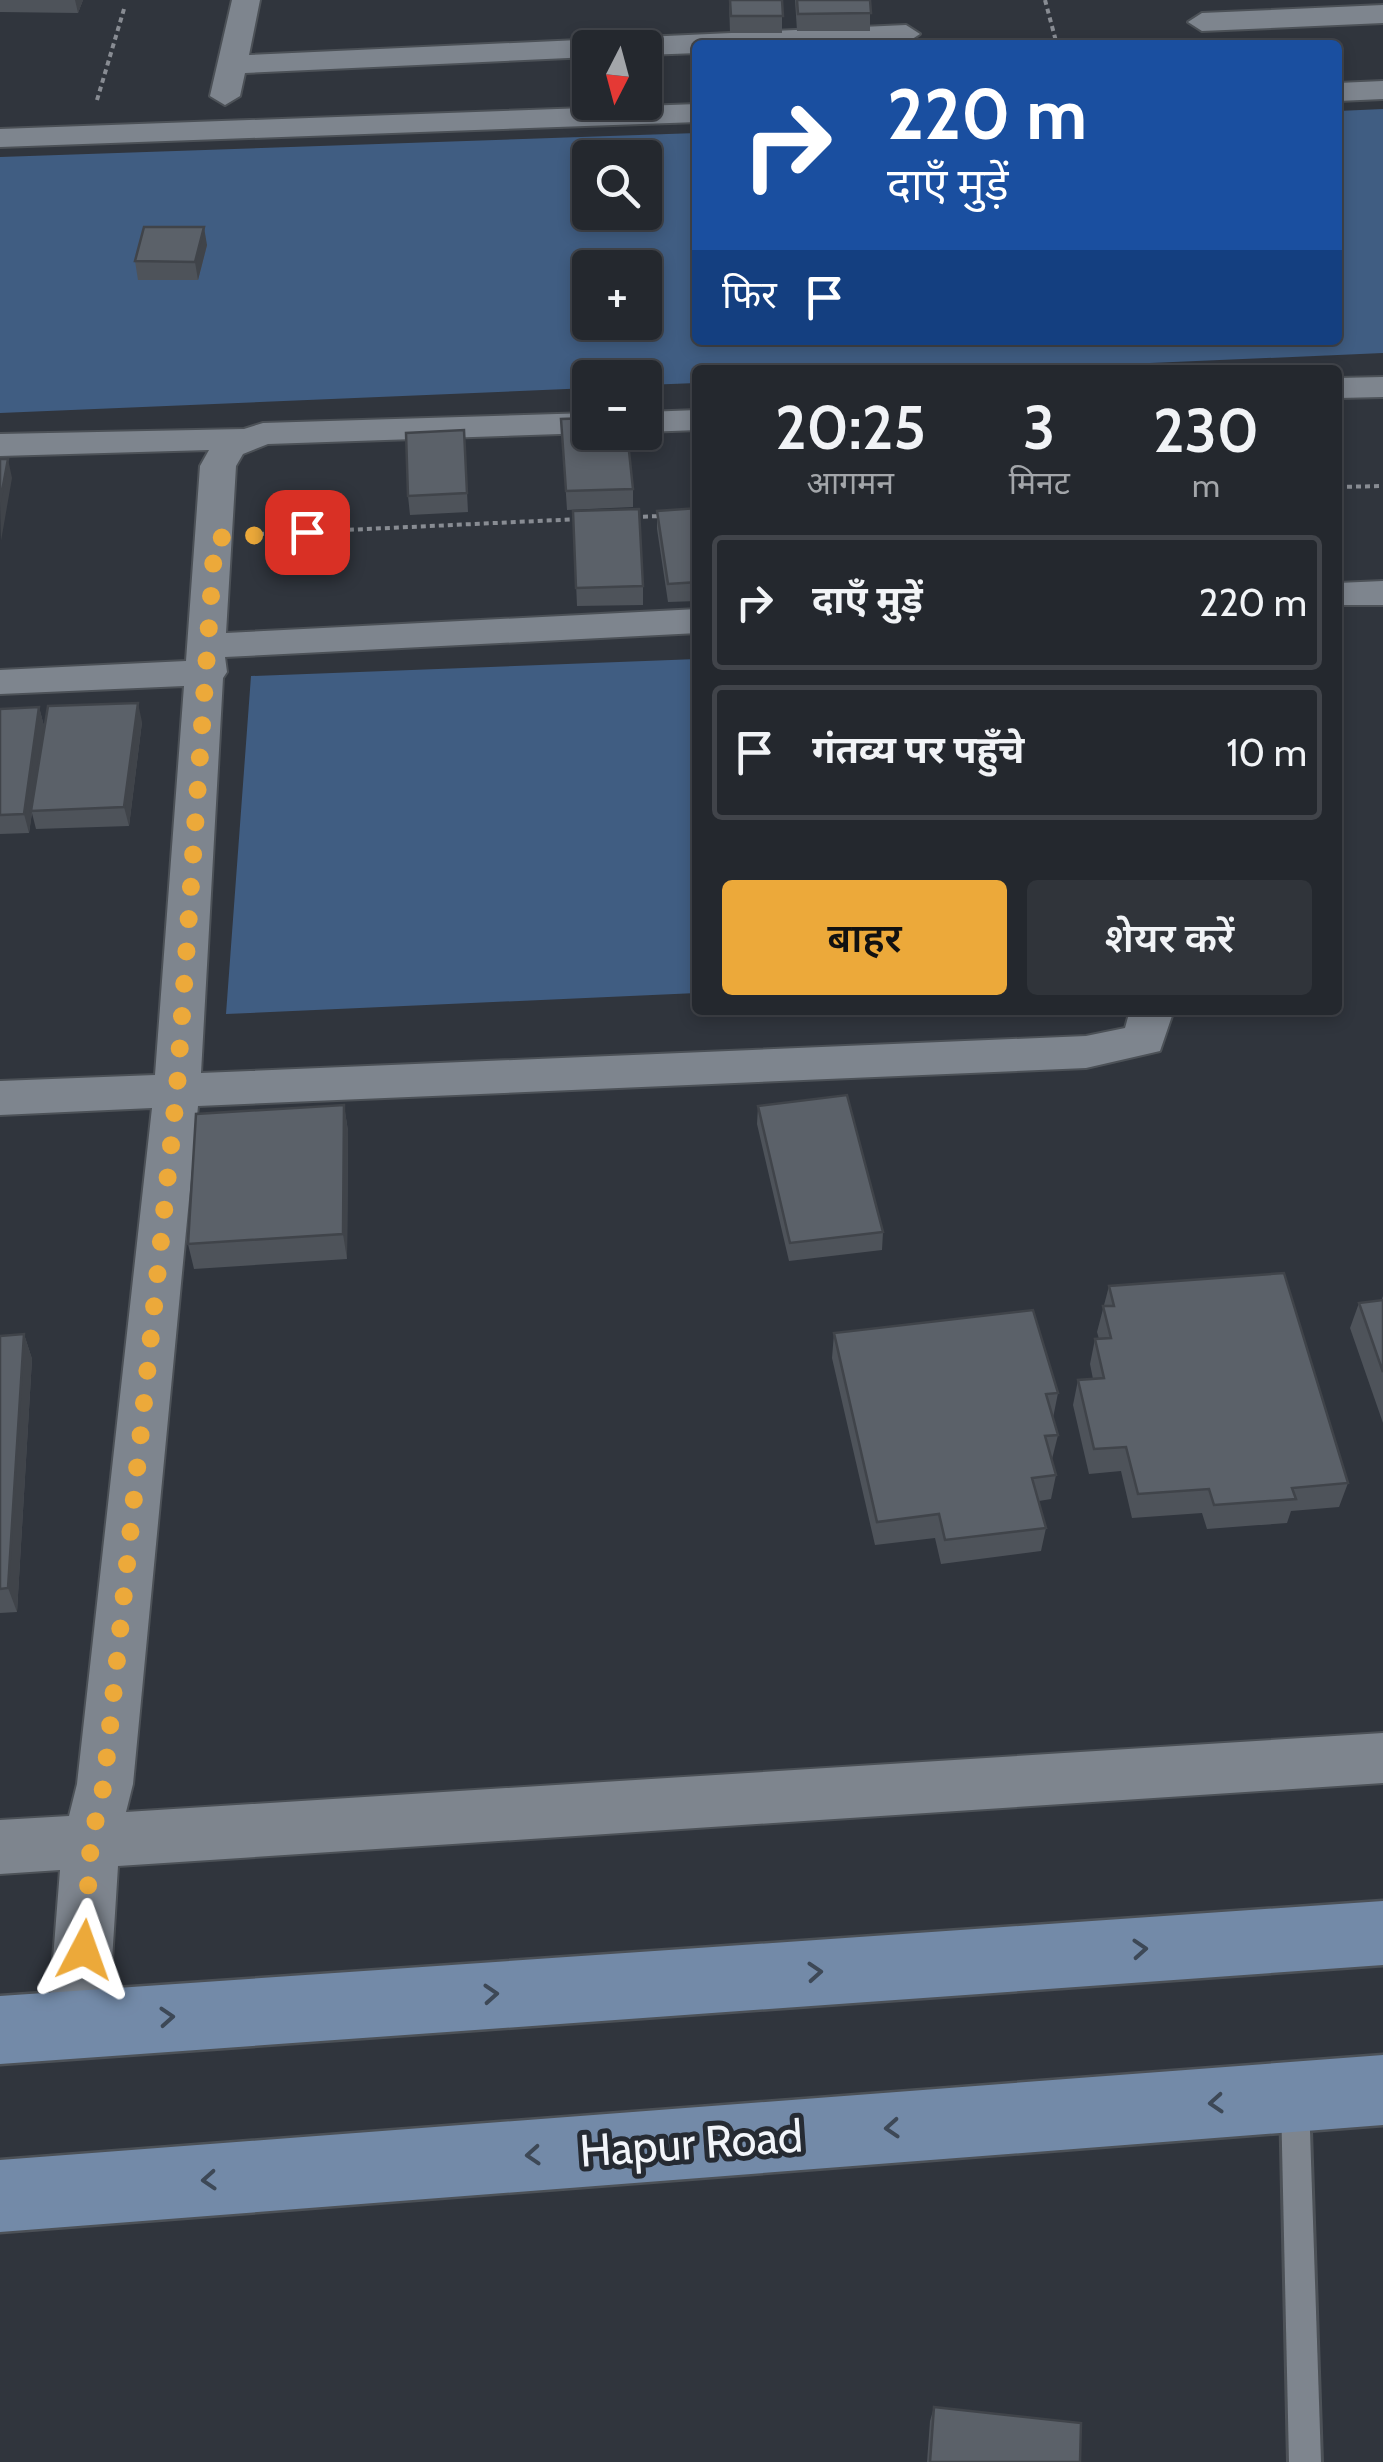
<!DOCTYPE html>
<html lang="hi">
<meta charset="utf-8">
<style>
:root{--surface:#24282e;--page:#30343a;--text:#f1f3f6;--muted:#a3a6aa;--line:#41444a;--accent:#eca93a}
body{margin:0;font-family:Cabin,"Noto Sans Devanagari",sans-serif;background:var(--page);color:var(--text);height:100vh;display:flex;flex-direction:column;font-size:38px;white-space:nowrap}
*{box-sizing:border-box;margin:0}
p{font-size:32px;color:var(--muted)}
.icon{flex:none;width:55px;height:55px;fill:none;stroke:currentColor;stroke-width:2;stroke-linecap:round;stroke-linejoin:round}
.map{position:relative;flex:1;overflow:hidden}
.details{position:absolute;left:692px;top:365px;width:650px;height:650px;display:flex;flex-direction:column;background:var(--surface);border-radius:10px;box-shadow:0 5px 15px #0003,0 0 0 2px var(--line)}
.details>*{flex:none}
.guide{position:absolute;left:692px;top:40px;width:650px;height:305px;border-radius:10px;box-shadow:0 5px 15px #0003,0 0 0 2px var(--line);background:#1a4fa0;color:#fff;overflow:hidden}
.needle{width:65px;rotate:186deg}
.fabs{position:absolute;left:572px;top:30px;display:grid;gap:20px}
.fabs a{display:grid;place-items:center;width:90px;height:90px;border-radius:10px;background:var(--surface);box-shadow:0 5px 15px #0003,0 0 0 2px var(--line);font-size:50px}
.pin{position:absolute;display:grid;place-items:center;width:85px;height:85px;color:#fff;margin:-42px;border-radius:20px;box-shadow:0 5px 15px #0006}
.me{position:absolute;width:110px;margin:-55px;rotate:4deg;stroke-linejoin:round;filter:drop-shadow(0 0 8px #0008)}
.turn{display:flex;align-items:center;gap:35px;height:210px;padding:0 30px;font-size:45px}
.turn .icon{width:130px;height:130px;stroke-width:2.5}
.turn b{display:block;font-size:70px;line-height:85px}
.then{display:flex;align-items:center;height:95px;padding:0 30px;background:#0003;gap:20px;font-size:38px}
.eta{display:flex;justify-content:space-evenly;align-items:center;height:170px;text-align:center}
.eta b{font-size:60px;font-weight:600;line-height:70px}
.cta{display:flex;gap:20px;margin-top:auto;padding:20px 30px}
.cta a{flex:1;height:115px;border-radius:10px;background:var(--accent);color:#111;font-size:40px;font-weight:600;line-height:115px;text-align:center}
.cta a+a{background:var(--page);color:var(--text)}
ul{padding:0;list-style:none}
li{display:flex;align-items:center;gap:30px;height:135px;margin:0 20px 15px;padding:0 10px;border:5px solid var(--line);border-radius:10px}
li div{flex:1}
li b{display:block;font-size:38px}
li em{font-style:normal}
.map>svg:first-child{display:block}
.green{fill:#405d82;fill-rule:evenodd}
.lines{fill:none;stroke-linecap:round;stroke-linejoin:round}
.service-casing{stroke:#4c5157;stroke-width:6}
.minor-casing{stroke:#4c5157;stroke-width:4}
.secondary-casing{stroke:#4c5157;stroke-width:5}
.path{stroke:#888c93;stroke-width:4;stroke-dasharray:5 4;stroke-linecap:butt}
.service{fill:#7e858e;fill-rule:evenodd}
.minor{fill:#7e858e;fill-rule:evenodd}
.secondary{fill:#738aa8;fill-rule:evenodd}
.wall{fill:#4e535a}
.shaded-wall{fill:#40444a}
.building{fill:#5b6169;stroke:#40444a;stroke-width:2.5}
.oneway{stroke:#3d4856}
.route{stroke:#eca93a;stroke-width:18;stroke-dasharray:0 32.4}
.labels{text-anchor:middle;stroke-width:10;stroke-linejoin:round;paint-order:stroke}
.near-street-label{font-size:45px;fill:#f2f5fa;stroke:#262b33}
</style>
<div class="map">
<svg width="1383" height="2462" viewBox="0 0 1383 2462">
<rect width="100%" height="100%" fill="#30353d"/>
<path class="green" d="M 1383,109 L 1383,353 L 989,370 L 698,370 L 697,383 L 645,385 L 645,378 L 590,378 L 590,388 L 0,413 L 0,157 L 697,133 L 698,340 L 1338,340 L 1338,111 ZM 590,158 L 645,158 L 645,212 L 590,212 ZM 590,268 L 645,268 L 645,322 L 590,322 Z
M 697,659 L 697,993 L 226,1014 L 251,676 Z"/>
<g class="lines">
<g class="service-casing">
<path id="service" d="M 1295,2087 L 1305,2091 L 1309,2101 L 1321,2462 L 1289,2462 L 1281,2101 L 1285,2091 Z"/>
</g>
<g class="minor-casing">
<path id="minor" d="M 232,0 L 260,0 L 249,55 L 906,25 L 920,34 L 906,43 L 698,45 L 698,53 L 645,55 L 645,48 L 590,48 L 590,57 L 245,73 L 240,96 L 225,105 L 210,96 Z
M 1383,5 L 1383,23 L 1202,31 L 1188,22 L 1202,13 Z
M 1383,81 L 1383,99 L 1338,101 L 1338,83 Z
M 698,104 L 698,122 L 0,147 L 0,129 Z
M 1383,377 L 1383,397 L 1338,398 L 1338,378 Z
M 698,410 L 698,430 L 645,432 L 645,412 Z
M 590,413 L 590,432 L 594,432 L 590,433 L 268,444 L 243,454 L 236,466 L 226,633 L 698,609 L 698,633 L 225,657 L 227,672 L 223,678 L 201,1073 L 1086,1036 L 1125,1028 L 1130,1010 L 1174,1010 L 1160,1051 L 1086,1068 L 198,1106 L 133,1784 L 126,1812 L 1383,1733 L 1383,1783 L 118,1866 L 108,2023 L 99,2044 L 78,2052 L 57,2044 L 48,2023 L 60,1870 L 0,1874 L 0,1820 L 69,1816 L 77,1784 L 152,1108 L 0,1115 L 0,1081 L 155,1075 L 184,686 L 0,694 L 0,670 L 186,661 L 200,466 L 209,450 L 0,456 L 0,434 L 244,429 L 263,423 Z
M 1383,581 L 1383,605 L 1338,605 L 1338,583 Z"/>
</g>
<g class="secondary-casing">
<path id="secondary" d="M 1383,1901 L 1383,1965 L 0,2064 L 0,1996 Z
M 1383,2055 L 1383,2125 L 0,2232 L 0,2160 Z"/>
</g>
<path class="path" d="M 1045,0 L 1057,45
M 97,100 L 124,9
M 1338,487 L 1383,486
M 634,517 L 661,516
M 259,534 L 581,519"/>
<use href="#service" class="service"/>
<use href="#minor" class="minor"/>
<use href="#secondary" class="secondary"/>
</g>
<path class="wall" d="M 0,0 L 83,0 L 78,13 L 0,12 Z
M 729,0 L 782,0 L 782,33 L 730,33 Z
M 795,0 L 870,0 L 870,31 L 797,31 Z
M 207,245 L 198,280 L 138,280 L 135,261 Z
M 561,419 L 633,489 L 633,507 L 567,510 Z
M 464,430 L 468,512 L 410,515 L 408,496 Z
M 698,508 L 698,601 L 668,602 L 657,529 L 657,511 Z
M 573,511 L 643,586 L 643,605 L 577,606 Z
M 39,707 L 44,726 L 39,764 L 142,722 L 129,826 L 36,829 L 32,813 L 29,833 L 0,834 L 0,709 Z
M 344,1105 L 348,1131 L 347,1259 L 194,1269 L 188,1244 Z
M 758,1106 L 883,1232 L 882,1250 L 789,1261 L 757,1124 Z
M 1109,1286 L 1348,1483 L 1339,1507 L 1291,1511 L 1287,1523 L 1207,1529 L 1202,1513 L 1132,1518 L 1121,1471 L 1089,1474 L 1073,1405 L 1078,1380 L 1093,1379 L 1090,1364 L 1095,1339 L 1099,1339 L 1097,1332 Z
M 1383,1296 L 1383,1423 L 1350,1328 L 1359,1303 L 1381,1301 Z
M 834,1333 L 1058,1393 L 1053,1418 L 1058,1435 L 1052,1459 L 1056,1475 L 1051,1499 L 1039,1501 L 1046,1528 L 1041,1551 L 941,1564 L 935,1538 L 875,1545 L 832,1358 Z
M 24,1334 L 32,1359 L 17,1612 L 0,1613 L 0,1336 Z
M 934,2407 L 1080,2462 L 927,2462 L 930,2421 Z"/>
<path class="shaded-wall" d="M 75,0 L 83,0 L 78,13 Z
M 204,227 L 207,245 L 198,280 L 195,262 Z
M 8,459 L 12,478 L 1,541 L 0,502 Z
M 138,703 L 142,722 L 129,826 L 124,807 Z
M 39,707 L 44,726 L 29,833 L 24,814 Z
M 344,1105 L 348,1131 L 347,1259 L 343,1234 Z
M 24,1334 L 32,1359 L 17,1612 L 8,1588 Z"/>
<path class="building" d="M 730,0 L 782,0 L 783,16 L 731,16 Z
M 797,0 L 870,0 L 871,13 L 798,14 Z
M 144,227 L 204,227 L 195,262 L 135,261 Z
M 590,418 L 590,432 L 627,432 L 633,489 L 566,491 L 561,419 Z
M 464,430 L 467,493 L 408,496 L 406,433 Z
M 0,459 L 8,459 L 0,502 Z
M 698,508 L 698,527 L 692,527 L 694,536 L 698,536 L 698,582 L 668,584 L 657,511 Z
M 639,509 L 643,586 L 576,588 L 573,511 Z
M 138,703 L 124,807 L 31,811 L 48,706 Z
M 39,707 L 24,814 L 0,815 L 0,709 Z
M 847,1095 L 883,1232 L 790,1243 L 758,1106 Z
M 344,1105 L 343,1234 L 188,1244 L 196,1114 Z
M 1284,1273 L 1348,1483 L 1292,1488 L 1296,1499 L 1214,1505 L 1209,1489 L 1138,1494 L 1126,1447 L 1094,1449 L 1078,1380 L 1104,1378 L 1095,1339 L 1111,1338 L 1103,1306 L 1114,1306 L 1109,1286 Z
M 1383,1300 L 1383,1372 L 1359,1303 Z
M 1033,1310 L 1058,1393 L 1046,1394 L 1058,1435 L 1045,1436 L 1056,1475 L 1032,1478 L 1046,1528 L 945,1540 L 939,1514 L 877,1522 L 834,1333 Z
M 24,1334 L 8,1588 L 0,1589 L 0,1336 Z
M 934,2407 L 1081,2423 L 1080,2462 L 930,2462 Z"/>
<defs><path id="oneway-chevron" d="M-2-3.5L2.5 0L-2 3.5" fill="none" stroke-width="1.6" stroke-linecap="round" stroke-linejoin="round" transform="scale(2.5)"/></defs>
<g class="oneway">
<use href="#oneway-chevron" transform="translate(1140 1949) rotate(-4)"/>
<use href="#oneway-chevron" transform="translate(815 1972) rotate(-4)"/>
<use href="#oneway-chevron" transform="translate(491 1994) rotate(-4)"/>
<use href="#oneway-chevron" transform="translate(167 2017) rotate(-4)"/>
<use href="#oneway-chevron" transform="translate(1216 2103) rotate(176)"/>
<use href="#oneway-chevron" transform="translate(892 2128) rotate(176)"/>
<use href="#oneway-chevron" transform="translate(533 2155) rotate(176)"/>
<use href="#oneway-chevron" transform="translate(209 2180) rotate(176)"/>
</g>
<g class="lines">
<path class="route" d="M 84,1950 L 91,1841 L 104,1784 L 177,1088 L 215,538 L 307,532"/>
</g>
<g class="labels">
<g class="near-street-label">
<text transform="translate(691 2143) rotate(-4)" y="16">Hapur Road</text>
</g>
</g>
</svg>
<div class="fabs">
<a><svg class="needle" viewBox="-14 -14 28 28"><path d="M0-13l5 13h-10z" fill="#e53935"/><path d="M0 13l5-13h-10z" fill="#a3a6aa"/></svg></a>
<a><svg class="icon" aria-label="search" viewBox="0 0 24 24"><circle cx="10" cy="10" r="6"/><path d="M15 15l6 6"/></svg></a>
<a>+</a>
<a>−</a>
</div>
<div class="pin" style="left:307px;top:532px;background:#d93025"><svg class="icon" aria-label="arrive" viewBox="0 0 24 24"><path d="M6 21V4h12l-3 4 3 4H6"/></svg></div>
<svg class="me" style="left:84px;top:1950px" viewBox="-20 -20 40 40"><path d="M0-17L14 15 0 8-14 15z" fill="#eca93a" stroke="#fff" stroke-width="4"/></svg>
<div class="guide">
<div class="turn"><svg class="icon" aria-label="right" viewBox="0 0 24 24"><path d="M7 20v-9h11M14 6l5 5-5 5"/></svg><div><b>220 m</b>दाएँ मुड़ें</div></div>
<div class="then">फिर<svg class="icon" aria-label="arrive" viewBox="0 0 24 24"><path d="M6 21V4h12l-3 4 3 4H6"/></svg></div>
</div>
<section class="details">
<div class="eta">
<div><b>20:25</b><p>आगमन</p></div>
<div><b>3</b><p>मिनट</p></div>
<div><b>230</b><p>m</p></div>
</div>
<ul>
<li><svg class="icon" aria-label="right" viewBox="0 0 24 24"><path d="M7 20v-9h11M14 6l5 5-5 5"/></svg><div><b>दाएँ मुड़ें</b></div><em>220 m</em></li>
<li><svg class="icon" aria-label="arrive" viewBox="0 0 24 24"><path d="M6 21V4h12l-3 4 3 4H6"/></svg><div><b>गंतव्य पर पहुँचे</b></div><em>10 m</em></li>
</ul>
<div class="cta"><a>बाहर</a><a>शेयर करें</a></div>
</section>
</div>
